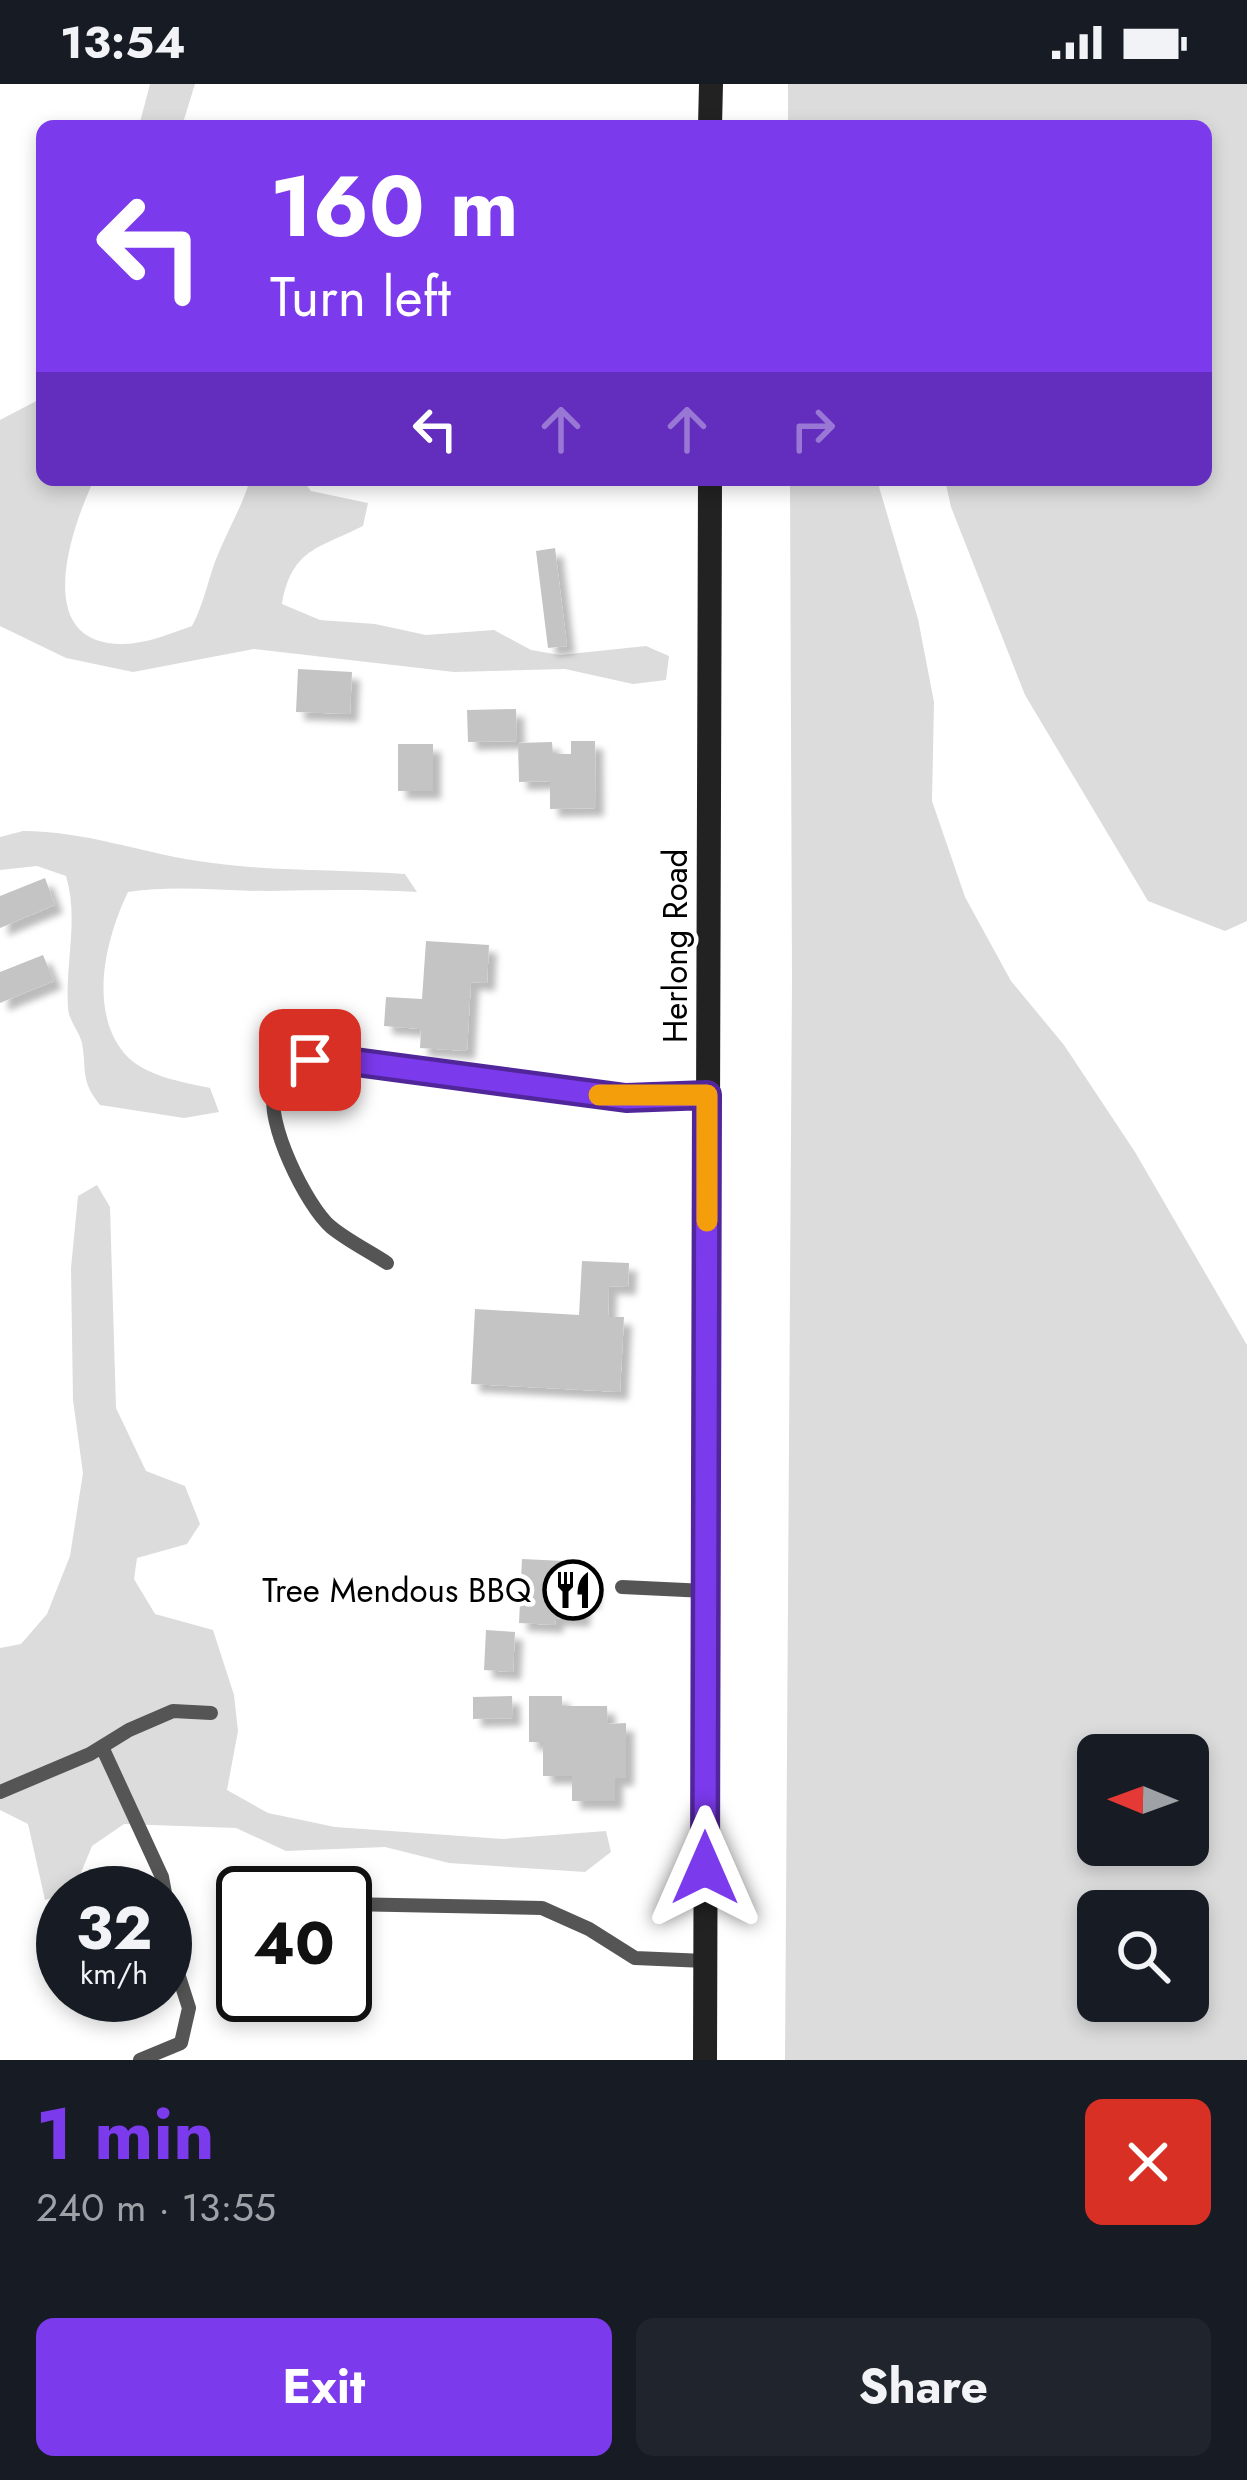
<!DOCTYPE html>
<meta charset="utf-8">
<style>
:root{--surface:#171b24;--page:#20242c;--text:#f1f3f6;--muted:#9ea1a6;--accent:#7c3aed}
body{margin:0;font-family:Jost,sans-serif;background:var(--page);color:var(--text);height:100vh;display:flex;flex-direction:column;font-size:45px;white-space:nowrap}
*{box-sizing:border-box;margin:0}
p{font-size:39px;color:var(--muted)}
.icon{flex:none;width:66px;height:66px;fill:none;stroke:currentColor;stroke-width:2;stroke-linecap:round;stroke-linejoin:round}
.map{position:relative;height:1976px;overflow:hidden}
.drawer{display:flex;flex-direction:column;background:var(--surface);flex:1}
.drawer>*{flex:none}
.hud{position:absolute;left:36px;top:36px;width:1176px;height:366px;border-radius:18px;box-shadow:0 6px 18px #0003;background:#7c3aed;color:#fff;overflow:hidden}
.needle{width:78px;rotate:271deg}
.fabs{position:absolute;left:1077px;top:1650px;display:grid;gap:24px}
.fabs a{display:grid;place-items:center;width:132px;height:132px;border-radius:18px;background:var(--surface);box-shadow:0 6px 18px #0003;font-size:60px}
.speed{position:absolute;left:36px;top:1782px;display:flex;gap:24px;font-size:60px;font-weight:700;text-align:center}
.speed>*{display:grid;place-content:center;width:156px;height:156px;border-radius:50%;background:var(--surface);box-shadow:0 6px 18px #0003;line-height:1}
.speed small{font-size:30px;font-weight:400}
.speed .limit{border:6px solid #111;border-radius:18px;background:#fff;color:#111}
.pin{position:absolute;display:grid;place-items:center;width:102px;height:102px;color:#fff;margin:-51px;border-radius:24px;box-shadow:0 6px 18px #0006}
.me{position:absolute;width:132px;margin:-66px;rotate:0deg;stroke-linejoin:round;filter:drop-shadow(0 0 9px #0008)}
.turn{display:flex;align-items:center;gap:42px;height:252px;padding:0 36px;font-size:54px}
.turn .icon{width:156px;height:156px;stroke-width:2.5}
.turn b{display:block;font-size:84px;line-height:102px}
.lanes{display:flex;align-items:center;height:114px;padding:0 36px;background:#0003;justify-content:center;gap:60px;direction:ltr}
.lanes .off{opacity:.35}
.round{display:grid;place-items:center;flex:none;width:126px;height:126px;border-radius:18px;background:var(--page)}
.head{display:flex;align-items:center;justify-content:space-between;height:204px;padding:0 36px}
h1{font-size:72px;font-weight:700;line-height:90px;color:var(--accent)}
.button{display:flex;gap:24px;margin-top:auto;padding:24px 36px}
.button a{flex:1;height:138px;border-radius:18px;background:var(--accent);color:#fff;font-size:48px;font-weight:700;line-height:138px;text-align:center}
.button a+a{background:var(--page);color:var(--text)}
.status{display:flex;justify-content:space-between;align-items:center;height:84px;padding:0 60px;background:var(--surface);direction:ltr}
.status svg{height:33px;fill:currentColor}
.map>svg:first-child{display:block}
.green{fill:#dcdcdc;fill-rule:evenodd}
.building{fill:#c4c4c4;filter:url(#shadow)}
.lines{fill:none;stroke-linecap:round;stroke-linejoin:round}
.lane{stroke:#555;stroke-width:14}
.secondary{stroke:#222;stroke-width:24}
.route-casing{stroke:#51269a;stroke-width:30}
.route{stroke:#7c3aed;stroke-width:21}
.slow{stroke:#f59e0b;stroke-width:21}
.labels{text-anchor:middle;stroke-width:9;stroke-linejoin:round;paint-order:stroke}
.street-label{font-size:33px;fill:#000;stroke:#fff}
.poi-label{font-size:33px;fill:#000;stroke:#fff;text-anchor:end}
</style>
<div class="status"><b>13:54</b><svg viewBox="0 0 49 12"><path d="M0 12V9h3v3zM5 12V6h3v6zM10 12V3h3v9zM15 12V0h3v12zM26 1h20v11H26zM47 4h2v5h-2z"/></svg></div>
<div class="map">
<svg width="1247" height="1976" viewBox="0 0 1247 1976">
<defs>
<filter id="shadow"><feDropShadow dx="8" dy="8" stdDeviation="3" flood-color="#0004"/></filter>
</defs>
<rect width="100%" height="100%" fill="#fff"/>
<path class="green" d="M 150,0 L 195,0 L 182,42 L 139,42 Z
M 788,0 L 1247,0 L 1247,837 L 1225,847 L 1148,817 L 1025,611 L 951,423 L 945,396 L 1206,396 L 1206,42 L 788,42 Z
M 42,314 L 42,396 L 94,396 C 74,438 34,547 108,559 C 137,564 166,551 192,542 C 205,518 208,493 219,468 C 229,444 242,422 250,396 L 303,396 L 311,407 L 368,419 L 363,442 C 317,465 292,465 282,520 L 320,536 L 375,540 L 426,551 L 494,546 L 531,566 L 560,571 L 646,562 L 669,572 L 666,596 L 633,600 L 565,585 L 454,588 L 254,565 L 133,588 L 66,574 L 0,542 L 0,336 Z
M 790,396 L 877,396 L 918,535 L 934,618 L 932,717 L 965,813 L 1011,897 L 1064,961 L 1135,1068 L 1247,1261 L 1247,1976 L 785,1976 L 792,896 ZM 1188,1671 L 1188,1761 L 1098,1761 L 1098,1671 ZM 1188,1827 L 1188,1917 L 1098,1917 L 1098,1827 Z
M 23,747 C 84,747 139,768 198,777 C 267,788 335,785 405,790 L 417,808 C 367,805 318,806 268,807 C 220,807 176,801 128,808 C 106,854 88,925 124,969 C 143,992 182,998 210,1004 L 219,1028 L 184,1034 L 100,1021 C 80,996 87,988 82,959 C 79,947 69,937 68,924 C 65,879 79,835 66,792 L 37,782 L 0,786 L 0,753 Z
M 97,1101 L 110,1123 L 116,1324 L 146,1387 L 185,1402 L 200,1440 L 187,1460 L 137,1474 L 134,1495 L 155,1530 L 213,1546 L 234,1611 L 238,1647 L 227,1706 L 268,1729 L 335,1743 L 503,1755 L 606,1747 L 611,1768 L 585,1788 L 449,1779 L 385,1763 L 286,1767 L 236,1744 L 124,1740 L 92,1762 L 73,1808 L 45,1816 L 28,1740 L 0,1726 L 0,1564 L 21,1560 L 47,1530 L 70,1472 L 83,1389 L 73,1316 L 71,1184 L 78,1112 Z"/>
<path class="building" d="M 555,464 L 567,562 L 548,564 L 536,467 Z
M 298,585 L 352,588 L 350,630 L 296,628 Z
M 516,625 L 517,657 L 468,658 L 467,626 Z
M 571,657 L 595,657 L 596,724 L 550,725 L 550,697 L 519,698 L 518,659 L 552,658 L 553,670 L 571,670 Z
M 398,660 L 433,660 L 433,707 L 398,707 Z
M 45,794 L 55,821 L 0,844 L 0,812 Z
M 426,857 L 489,861 L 487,899 L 471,898 L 467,967 L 420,964 L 421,945 L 384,942 L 386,913 L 422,915 Z
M 43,871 L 54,897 L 0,919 L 0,888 Z
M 582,1177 L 629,1179 L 628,1203 L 609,1202 L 608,1233 L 624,1233 L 620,1308 L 471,1300 L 475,1225 L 579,1231 Z
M 522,1475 L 586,1478 L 585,1497 L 593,1498 L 592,1517 L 583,1517 L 582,1535 L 556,1534 L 555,1541 L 519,1539 Z
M 486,1546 L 515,1548 L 513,1588 L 484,1586 Z
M 512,1612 L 513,1634 L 473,1635 L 473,1613 Z
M 529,1612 L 562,1612 L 562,1622 L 607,1622 L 608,1640 L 626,1639 L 626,1694 L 615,1694 L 615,1717 L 572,1717 L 572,1692 L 543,1692 L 543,1658 L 529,1658 Z"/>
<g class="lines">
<path class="lane" d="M 387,1179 C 369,1167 348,1157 331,1143 C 307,1123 264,1036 275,1006 C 281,991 298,983 310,975 L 625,1014 L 707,1011
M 622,1503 L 706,1507
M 102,1663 L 162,1793 L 165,1809
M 0,1708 L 90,1670 L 129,1646 L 173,1627 L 211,1629
M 345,1820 L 542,1824 L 589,1845 L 635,1874 L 705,1877
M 140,1976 L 181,1959 L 189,1924 L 172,1871 L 165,1811"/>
<path class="secondary" d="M 710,42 L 711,0
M 705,1976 L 710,396"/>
</g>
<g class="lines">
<g class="route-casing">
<path id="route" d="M 310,976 L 348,977 L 626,1014 L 707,1011 L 705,1784"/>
</g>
<use href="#route" class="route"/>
<path class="slow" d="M 599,1011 L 707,1011 L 707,1137"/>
</g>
<defs>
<g id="restaurant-ring" transform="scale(3)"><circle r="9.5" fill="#fff" stroke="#000" stroke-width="1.5"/><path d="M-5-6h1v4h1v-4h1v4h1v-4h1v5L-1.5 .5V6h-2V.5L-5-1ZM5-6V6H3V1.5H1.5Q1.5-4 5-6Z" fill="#000"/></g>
</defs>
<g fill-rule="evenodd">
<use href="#restaurant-ring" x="573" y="1506"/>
</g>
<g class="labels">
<g class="street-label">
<text transform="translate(675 862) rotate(-90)" y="12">Herlong Road</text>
</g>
<g class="poi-label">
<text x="531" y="1518">Tree Mendous BBQ</text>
</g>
</g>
</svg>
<div class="fabs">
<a><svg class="needle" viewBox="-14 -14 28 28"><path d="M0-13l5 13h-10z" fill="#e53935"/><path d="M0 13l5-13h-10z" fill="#9ea1a6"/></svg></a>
<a><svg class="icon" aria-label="search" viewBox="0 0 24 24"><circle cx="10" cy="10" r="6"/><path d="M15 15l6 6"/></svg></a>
</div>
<div class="speed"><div>32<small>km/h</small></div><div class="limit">40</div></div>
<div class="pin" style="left:310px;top:976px;background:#d93025"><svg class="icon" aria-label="arrive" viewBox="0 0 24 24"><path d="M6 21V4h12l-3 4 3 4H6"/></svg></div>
<svg class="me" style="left:705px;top:1784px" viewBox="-20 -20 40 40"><path d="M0-17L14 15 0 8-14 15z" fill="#7c3aed" stroke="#fff" stroke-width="4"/></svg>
<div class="hud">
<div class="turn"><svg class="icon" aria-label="left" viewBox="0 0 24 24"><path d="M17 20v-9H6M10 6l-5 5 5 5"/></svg><div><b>160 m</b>Turn left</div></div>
<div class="lanes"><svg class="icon" aria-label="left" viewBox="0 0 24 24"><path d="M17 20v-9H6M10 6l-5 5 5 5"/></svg><svg class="icon off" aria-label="ahead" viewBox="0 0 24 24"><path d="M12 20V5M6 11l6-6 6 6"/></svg><svg class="icon off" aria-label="ahead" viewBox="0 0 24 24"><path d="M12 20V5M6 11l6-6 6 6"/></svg><svg class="icon off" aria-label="right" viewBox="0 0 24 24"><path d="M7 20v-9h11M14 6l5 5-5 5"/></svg></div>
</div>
</div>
<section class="drawer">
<div class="head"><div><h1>1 min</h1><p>240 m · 13:55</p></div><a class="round" style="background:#d93025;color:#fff"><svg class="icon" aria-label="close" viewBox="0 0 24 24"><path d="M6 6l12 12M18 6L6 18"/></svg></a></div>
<div class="button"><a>Exit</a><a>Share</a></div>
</section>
